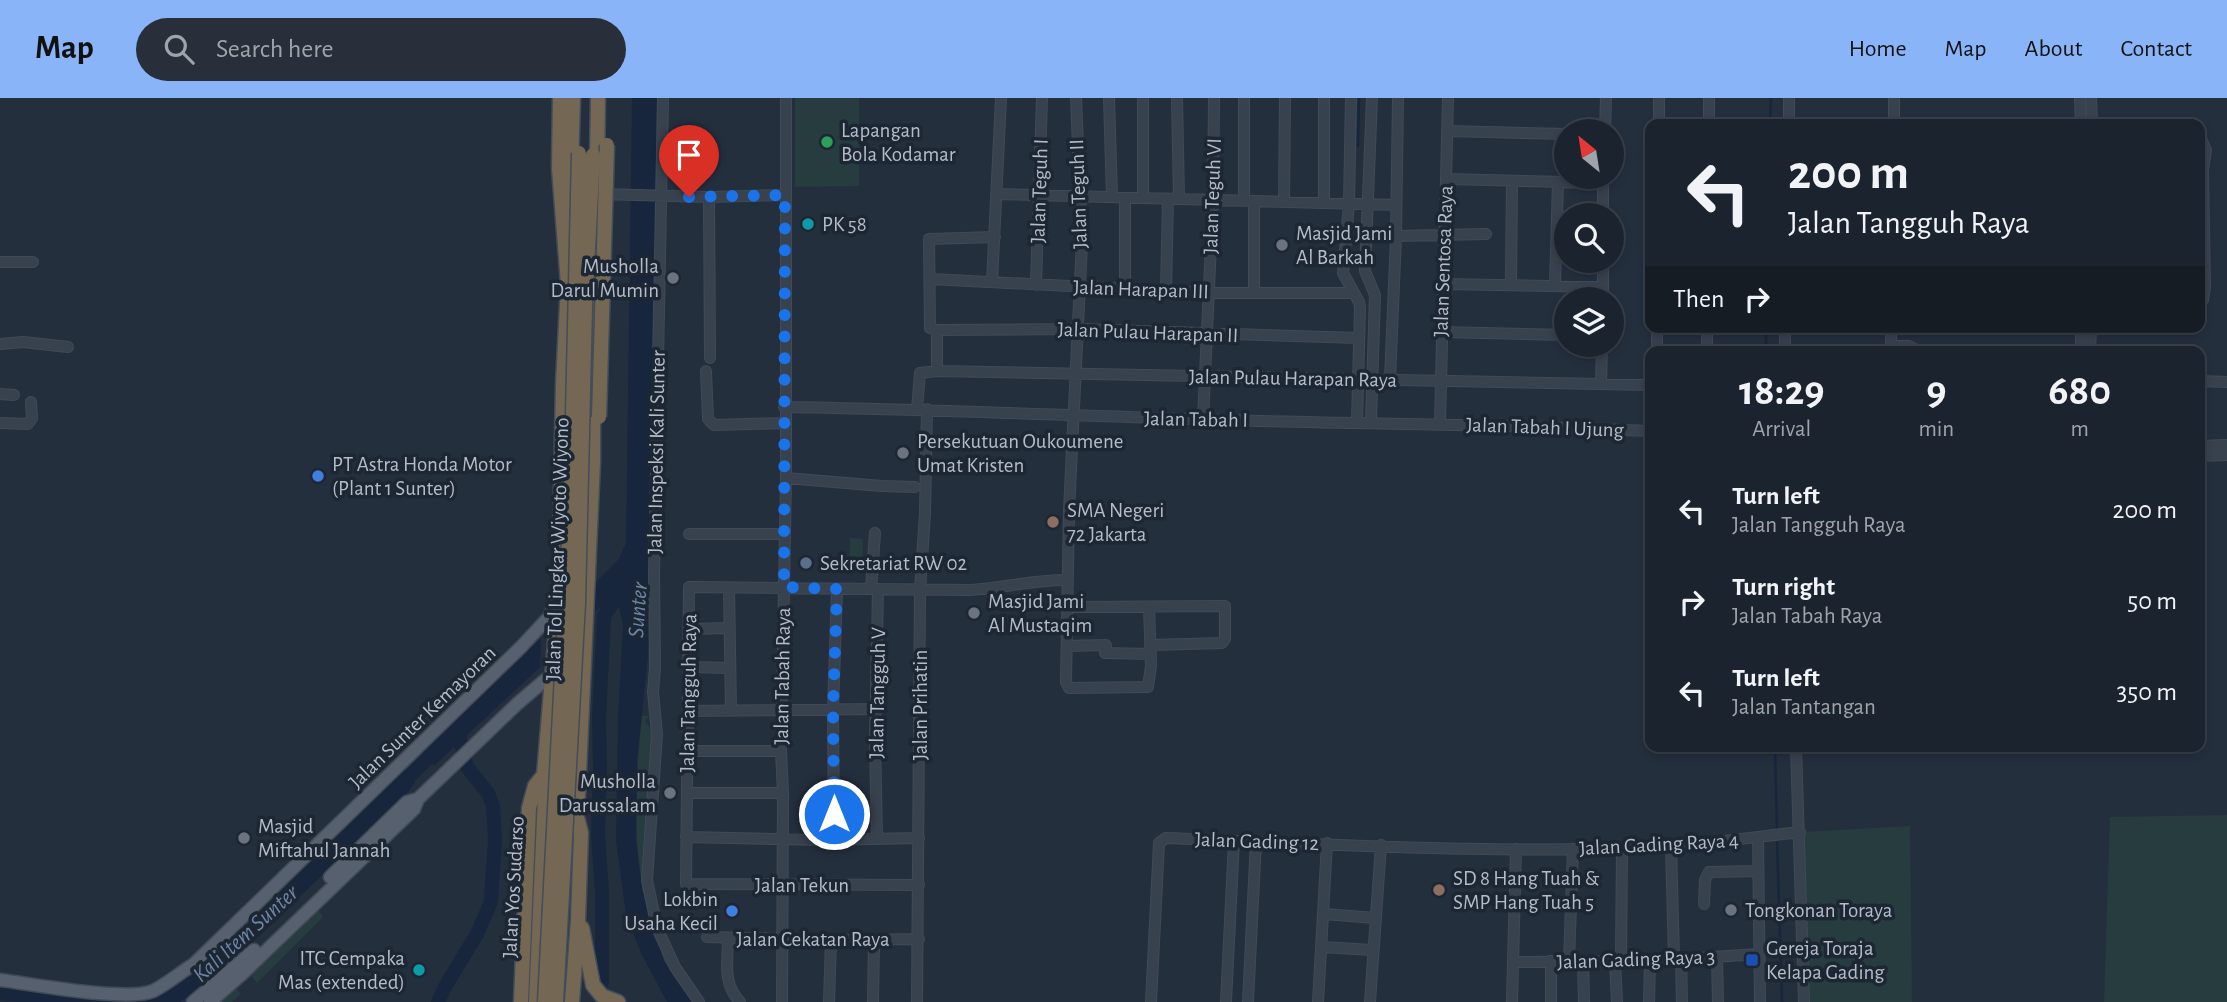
<!DOCTYPE html>
<style>
:root{--surface:#1b232e;--page:#282f3a;--text:#f1f3f6;--muted:#a0a4aa;--line:#39404a;--accent:#8ab4f8}
body{margin:0;font-family:"Alegreya Sans",sans-serif;background:var(--page);color:var(--text);height:100vh;display:flex;flex-direction:column;font-size:26px;white-space:nowrap}
*{box-sizing:border-box;margin:0}
p{font-size:23px;color:var(--muted)}
.icon{flex:none;width:38px;height:38px;fill:none;stroke:currentColor;stroke-width:2;stroke-linecap:round;stroke-linejoin:round}
.map{position:relative;flex:1;overflow:hidden}
.details{position:absolute;left:1645px;top:248px;width:560px;height:406px;display:flex;flex-direction:column;background:var(--surface);border-radius:14px;box-shadow:0 4px 10px #0003,0 0 0 2px var(--line)}
.details>*{flex:none}
.banner{position:absolute;left:1645px;top:21px;width:560px;height:214px;border-radius:14px;box-shadow:0 4px 10px #0003,0 0 0 2px var(--line);background:#1b232e;color:var(--text);overflow:hidden}
.needle{width:46px;rotate:330deg}
.buttons{position:absolute;left:1554px;top:21px;display:grid;gap:14px}
.buttons a{display:grid;place-items:center;width:70px;height:70px;border-radius:50%;background:var(--surface);box-shadow:0 4px 10px #0003,0 0 0 2px var(--line);font-size:35px}
.pin{position:absolute;display:grid;place-items:center;width:60px;height:60px;color:#fff;margin:-72px -30px;border-radius:50% 50% 50% 0;rotate:-45deg;box-shadow:0 0 7px #0007}
.pin .icon{rotate:45deg}
.me{position:absolute;width:77px;margin:-38px;rotate:0deg;stroke-linejoin:round;filter:drop-shadow(0 0 5px #0008)}
.turn{display:flex;align-items:center;gap:24px;height:147px;padding:0 28px;font-size:32px}
.turn .icon{width:91px;height:91px;stroke-width:2.5}
.turn b{display:block;font-size:49px;line-height:60px}
.then{display:flex;align-items:center;height:66px;padding:0 28px;background:#0003;gap:14px;font-size:26px}
.eta{display:flex;justify-content:space-evenly;align-items:center;height:119px;text-align:center}
.eta b{font-size:42px;font-weight:700;line-height:49px}
ul{padding:0;list-style:none}
li{display:flex;align-items:center;gap:21px;height:91px;padding:0 28px}
li div{flex:1}
li b{display:block;font-size:26px}
li em{font-style:normal}
header{display:flex;align-items:center;gap:42px;box-sizing:border-box;height:98px;padding:0 35px;background:var(--accent);color:#111}
header strong{font-size:33px}
nav{display:flex;gap:38px;margin-inline-start:auto;font-size:24px}
.search{width:490px;height:63px;background:var(--page);display:flex;align-items:center;gap:18px;box-sizing:border-box;padding:0 24px;border-radius:38px;color:var(--muted);font-size:26px}
.map>svg:first-child{display:block}
.green{fill:#263c3f}
.water{fill:#17263c}
.lines{fill:none;stroke-linecap:round;stroke-linejoin:round}
.stream{stroke:#17263c;stroke-width:2.5}
.river{stroke:#17263c;stroke-width:14}
.minor-casing{stroke:#414a57;stroke-width:12}
.major-casing{stroke:#414a57;stroke-width:15}
.highway-casing{stroke:#434c59;stroke-width:17}
.minor{stroke:#38414e;stroke-width:10}
.major{stroke:#56606e;stroke-width:12}
.highway{stroke:#746855;stroke-width:14}
.highway-bridge-casing{stroke:#434c59;stroke-width:17;stroke-linecap:butt}
.highway-bridge{stroke:#746855;stroke-width:14}
.route{stroke:#1a73e8;stroke-width:12;stroke-dasharray:0 21.6}
.leisure-dot{fill:#2e9e5b;stroke:#1d2633;stroke-width:2.5}
.culture-dot{fill:#0f9aa8;stroke:#1d2633;stroke-width:2.5}
.worship-dot{fill:#6b7280;stroke:#1d2633;stroke-width:2.5}
.shop-dot{fill:#3f7fe0;stroke:#1d2633;stroke-width:2.5}
.education-dot{fill:#8d6e63;stroke:#1d2633;stroke-width:2.5}
.service-dot{fill:#5c6f8a;stroke:#1d2633;stroke-width:2.5}
.transit-dot{fill:#1a4fb4;stroke:#1d2633;stroke-width:2.5}
.labels{text-anchor:middle;stroke-width:7;stroke-linejoin:round;paint-order:stroke}
.poi-label{font-size:21px;fill:#b4bcc9;stroke:#1d2633;text-anchor:start}
.street-label{font-size:21px;fill:#b4bcc9;stroke:#1d2633}
.water-label{font-size:23px;font-style:italic;fill:#6d86a8;stroke:#1d2633}
</style>
<header>
<strong>Map</strong>
<div class="search"><svg class="icon" aria-label="search" viewBox="0 0 24 24"><circle cx="10" cy="10" r="6"/><path d="M15 15l6 6"/></svg>Search here</div>
<nav><a>Home</a><a>Map</a><a>About</a><a>Contact</a></nav>
</header>
<div class="map">
<svg width="2227" height="904" viewBox="0 0 2227 904">
<rect width="100%" height="100%" fill="#242f3e"/>
<path class="green" d="M 795,0 L 859,0 L 859,88 L 795,89 Z
M 850,440 L 863,441 L 862,475 L 849,474 Z
M 642,618 L 649,618 L 645,623 L 650,630 L 657,625 L 647,765 L 653,814 L 685,892 C 678,882 668,872 663,861 C 630,785 634,698 642,618 Z
M 2227,717 L 2227,904 L 2104,904 L 2110,719 Z
M 1910,728 L 1912,904 L 1805,904 L 1800,734 Z
M 314,806 L 323,819 L 257,885 L 247,872 L 233,886 L 241,896 L 232,904 L 193,904 L 251,868 Z"/>
<path class="water" d="M 632,0 L 657,0 L 650,538 L 637,663 L 636,743 L 643,795 L 664,863 L 696,904 L 667,904 L 641,855 L 626,817 L 616,742 L 618,620 L 623,527 L 616,496 L 595,514 L 594,486 L 619,461 L 626,445 Z
M 541,540 L 540,569 L 434,668 L 423,654 Z
M 405,671 L 415,684 L 409,693 L 222,874 L 180,904 L 18,904 L 0,902 L 0,888 L 139,903 C 169,893 193,874 218,855 Z"/>
<g class="lines">
<path class="stream" d="M 1770,26 L 1771,0
M 1358,48 L 1359,0
M 1766,254 L 1766,229
M 1775,649 L 1777,733
M 1777,740 L 1782,904"/>
<path class="river" d="M 396,691 L 442,647
M 602,884 L 602,794 L 598,737 L 600,671 L 599,620 L 604,518 L 627,484
M 438,904 L 446,887 L 477,836 L 491,804 L 492,786 L 495,742 L 493,708 L 488,695 L 467,669 L 458,633"/>
<g class="minor-casing">
<path id="minor" d="M 663,0 L 654,475 L 655,570 L 653,594 L 657,636 L 647,782 L 657,830 L 675,869 L 699,904
M 1076,0 L 1082,144 L 1069,413 L 1066,584 L 1069,590 L 1148,589 L 1151,568 L 1149,509
M 1109,0 L 1112,99
M 1177,0 L 1179,101
M 1324,0 L 1324,105
M 1351,0 L 1349,106 L 1343,175 L 1359,204 L 1360,210 L 1357,323
M 2080,0 L 2081,26
M 2091,0 L 2092,26
M 1659,26 L 1659,0
M 1709,26 L 1709,0
M 1789,26 L 1789,0
M 1894,26 L 1894,0
M 1447,33 L 1566,36
M 1605,33 L 1606,0
M 2200,38 L 2206,52 L 2203,72 L 2205,189 L 2203,202 L 2200,205
M 1446,81 L 1603,85
M 600,96 L 709,99 L 785,97
M 996,96 L 1396,107
M 709,99 L 710,260
M 1125,100 L 1125,191
M 1143,100 L 1143,0
M 1244,103 L 1244,0
M 1254,103 L 1254,194
M 1284,104 L 1285,0
M 1603,117 L 1603,79
M 1396,138 L 1486,136
M 0,164 L 33,164
M 930,181 L 1209,195 L 1353,195
M 992,184 L 1001,0
M 1442,186 L 1603,189
M 1511,186 L 1512,84
M 1036,187 L 1042,0
M 1555,187 L 1558,84
M 1166,193 L 1168,101
M 1603,201 L 1603,163
M 1657,229 L 1657,254
M 937,232 L 1079,231 L 1359,240
M 1441,234 L 1566,237
M 0,246 L 23,244 L 68,249
M 1891,248 L 1909,248 L 1920,254
M 1891,253 L 1891,229
M 1707,254 L 1707,229
M 1785,254 L 1785,229
M 2081,254 L 2081,229
M 2090,254 L 2091,229
M 706,273 L 708,321 L 714,327 L 785,325
M 937,273 L 1650,287
M 1390,282 L 1396,138 L 1398,0
M 2200,283 L 2227,284
M 1601,285 L 1602,247
M 0,296 L 14,297
M 784,309 C 920,311 1055,317 1191,321 C 1344,326 1497,326 1650,333
M 917,311 L 920,275 L 937,273 L 937,232 L 930,230 L 929,141 L 995,139
M 1203,321 L 1213,102 L 1214,0
M 1371,323 L 1375,197 L 1365,173 L 1372,0
M 0,325 L 28,326 L 32,320 L 31,304
M 1440,326 L 1448,0
M 2200,348 L 2227,347
M 2200,358 L 2227,357
M 786,380 L 882,388 L 915,389
M 689,436 L 784,436
M 729,490 L 731,611
M 871,491 L 875,435
M 1067,509 L 1225,508 L 1225,541 L 1222,545 L 1151,547
M 689,531 L 729,530
M 1067,548 L 1106,547 L 1105,555 L 1151,556
M 688,569 L 730,570
M 688,613 L 876,611
M 1796,649 L 1804,904
M 687,653 L 781,653
M 687,695 L 783,695
M 686,739 L 824,742 L 919,740
M 1758,739 L 1760,904
M 877,741 L 875,642 L 878,491
M 834,742 L 833,612 L 837,491
M 1671,748 L 1674,861
M 919,787 L 686,786 L 689,489 L 969,492 C 1002,491 1034,481 1068,482
M 1704,806 L 1705,782 L 1709,774 L 1758,773
M 1324,816 L 1376,820
M 707,839 L 831,842 L 919,841
M 728,840 C 728,864 722,885 740,904
M 1322,849 L 1373,852
M 1717,859 L 1718,904
M 1681,861 L 1682,904
M 1621,862 L 1622,750
M 1569,863 L 1573,751
M 1583,863 L 1584,904
M 1615,863 L 1617,904
M 1513,864 L 1650,863 L 1760,856
M 782,904 L 783,695 L 781,653 L 786,380 L 786,0
M 829,904 L 831,842
M 873,904 L 874,842
M 917,904 L 920,493 L 925,415 L 927,311
M 1151,904 L 1159,745 L 1166,740 C 1333,746 1502,757 1669,748 C 1713,745 1756,739 1800,734
M 1226,904 L 1234,743
M 1248,904 L 1256,743
M 1318,904 L 1327,745
M 1370,904 L 1381,747
M 1512,904 L 1516,751
M 1551,904 L 1551,863
M 1649,904 L 1650,863"/>
</g>
<g class="major-casing">
<path id="major" d="M 330,779 L 407,704 L 418,701
M 0,882 C 33,886 126,904 153,893 C 167,886 181,874 194,866 L 521,549 L 549,519 L 557,503
M 193,904 L 254,852
M 210,904 L 243,875 L 414,711 L 418,701 L 517,606 L 545,582 L 553,579"/>
</g>
<g class="highway-casing">
<path id="highway" d="M 597,68 L 598,0
M 570,104 L 573,0
M 582,830 L 593,887 L 602,898 L 618,904
M 521,904 L 529,710 L 535,688 L 544,677
M 536,904 L 545,698 L 544,677 L 559,497 L 563,286 L 568,186 L 559,70 L 560,0
M 572,904 L 578,822 L 581,735 L 577,719 L 593,364 L 593,165"/>
</g>
<use href="#minor" class="minor"/>
<use href="#major" class="major"/>
<use href="#highway" class="highway"/>
<g class="highway-bridge-casing">
<path id="highway-bridge" d="M 599,319 L 607,47
M 545,904 L 571,403 L 579,55
M 556,904 L 578,505 L 585,208 L 593,57"/>
</g>
<use href="#highway-bridge" class="highway-bridge"/>
</g>
<g class="lines">
<path class="route" d="M 689,99 L 785,97 L 784,489 L 837,491 L 833,612 L 834,716"/>
</g>
<circle class="leisure-dot" cx="827" cy="44" r="7"/>
<g class="culture-dot">
<circle cx="808" cy="126" r="7"/>
<circle cx="419" cy="872" r="7"/>
</g>
<g class="worship-dot">
<circle cx="1282" cy="147" r="7"/>
<circle cx="673" cy="180" r="7"/>
<circle cx="903" cy="355" r="7"/>
<circle cx="974" cy="515" r="7"/>
<circle cx="670" cy="695" r="7"/>
<circle cx="244" cy="740" r="7"/>
<circle cx="1731" cy="812" r="7"/>
</g>
<g class="shop-dot">
<circle cx="318" cy="378" r="7"/>
<circle cx="732" cy="813" r="7"/>
</g>
<g class="education-dot">
<circle cx="1053" cy="424" r="7"/>
<circle cx="1439" cy="792" r="7"/>
</g>
<circle class="service-dot" cx="806" cy="465" r="7"/>
<rect class="transit-dot" x="1745" y="855" width="14" height="14" rx="3.5"/>
<g class="labels">
<g class="poi-label">
<text x="841" y="39">Lapangan<tspan x="841" dy="24">Bola Kodamar</tspan></text>
<text x="822" y="133">PK 58</text>
<text x="1296" y="142">Masjid Jami<tspan x="1296" dy="24">Al Barkah</tspan></text>
<text x="659" y="175" text-anchor="end">Musholla<tspan x="659" dy="24">Darul Mumin</tspan></text>
<text x="917" y="350">Persekutuan Oukoumene<tspan x="917" dy="24">Umat Kristen</tspan></text>
<text x="332" y="373">PT Astra Honda Motor<tspan x="332" dy="24">(Plant 1 Sunter)</tspan></text>
<text x="1067" y="419">SMA Negeri<tspan x="1067" dy="24">72 Jakarta</tspan></text>
<text x="820" y="472">Sekretariat RW 02</text>
<text x="988" y="510">Masjid Jami<tspan x="988" dy="24">Al Mustaqim</tspan></text>
<text x="656" y="690" text-anchor="end">Musholla<tspan x="656" dy="24">Darussalam</tspan></text>
<text x="258" y="735">Masjid<tspan x="258" dy="24">Miftahul Jannah</tspan></text>
<text x="1453" y="787">SD 8 Hang Tuah &amp;<tspan x="1453" dy="24">SMP Hang Tuah 5</tspan></text>
<text x="718" y="808" text-anchor="end">Lokbin<tspan x="718" dy="24">Usaha Kecil</tspan></text>
<text x="1745" y="819">Tongkonan Toraya</text>
<text x="1766" y="857">Gereja Toraja<tspan x="1766" dy="24">Kelapa Gading</tspan></text>
<text x="405" y="867" text-anchor="end">ITC Cempaka<tspan x="405" dy="24">Mas (extended)</tspan></text>
</g>
<g class="street-label">
<text transform="translate(1039 93) rotate(-88)" y="7">Jalan Teguh I</text>
<text transform="translate(1078 96) rotate(-92)" y="7">Jalan Teguh II</text>
<text transform="translate(1212 98) rotate(-88)" y="7">Jalan Teguh VI</text>
<text transform="translate(1443 163) rotate(-88)" y="7">Jalan Sentosa Raya</text>
<text transform="translate(1141 191) rotate(2)" y="7">Jalan Harapan III</text>
<text transform="translate(1148 234) rotate(2)" y="7">Jalan Pulau Harapan II</text>
<text transform="translate(1293 280) rotate(1)" y="7">Jalan Pulau Harapan Raya</text>
<text transform="translate(1196 321) rotate(1)" y="7">Jalan Tabah I</text>
<text transform="translate(1545 329) rotate(2)" y="7">Jalan Tabah I Ujung</text>
<text transform="translate(656 354) rotate(-89)" y="7">Jalan Inspeksi Kali Sunter</text>
<text transform="translate(557 451) rotate(-88)" y="7">Jalan Tol Lingkar Wiyoto Wiyono</text>
<text transform="translate(782 578) rotate(-89)" y="7">Jalan Tabah Raya</text>
<text transform="translate(688 595) rotate(-89)" y="7">Jalan Tangguh Raya</text>
<text transform="translate(877 595) rotate(-89)" y="7">Jalan Tangguh V</text>
<text transform="translate(920 607) rotate(-90)" y="7">Jalan Prihatin</text>
<text transform="translate(422 619) rotate(-44)" y="7">Jalan Sunter Kemayoran</text>
<text transform="translate(1257 743) rotate(2)" y="7">Jalan Gading 12</text>
<text transform="translate(1659 746) rotate(-3)" y="7">Jalan Gading Raya 4</text>
<text x="802" y="794">Jalan Tekun</text>
<text transform="translate(513 789) rotate(-87)" y="7">Jalan Yos Sudarso</text>
<text x="813" y="848">Jalan Cekatan Raya</text>
<text transform="translate(1636 861) rotate(-2)" y="7">Jalan Gading Raya 3</text>
</g>
<g class="water-label">
<text transform="translate(637 512) rotate(-86)" y="8">Sunter</text>
<text transform="translate(245 835) rotate(-42)" y="8">Kali Item Sunter</text>
</g>
</g>
</svg>
<div class="buttons">
<a><svg class="needle" viewBox="-14 -14 28 28"><path d="M0-13l5 13h-10z" fill="#e53935"/><path d="M0 13l5-13h-10z" fill="#a0a4aa"/></svg></a>
<a><svg class="icon" aria-label="search" viewBox="0 0 24 24"><circle cx="10" cy="10" r="6"/><path d="M15 15l6 6"/></svg></a>
<a><svg class="icon" aria-label="layers" viewBox="0 0 24 24"><path d="M12 4l9 5-9 5-9-5zM3 14l9 5 9-5"/></svg></a>
</div>
<div class="pin" style="left:689px;top:99px;background:#d93025"><svg class="icon" aria-label="arrive" viewBox="0 0 24 24"><path d="M6 21V4h12l-3 4 3 4H6"/></svg></div>
<svg class="me" style="left:834px;top:716px" viewBox="-20 -20 40 40"><circle r="17" fill="#1a73e8" stroke="#fff" stroke-width="3"/><path d="M0-11L8 9 0 5-8 9z" fill="#fff"/></svg>
<div class="banner">
<div class="turn"><svg class="icon" aria-label="left" viewBox="0 0 24 24"><path d="M17 20v-9H6M10 6l-5 5 5 5"/></svg><div><b>200 m</b>Jalan Tangguh Raya</div></div>
<div class="then">Then<svg class="icon" aria-label="right" viewBox="0 0 24 24"><path d="M7 20v-9h11M14 6l5 5-5 5"/></svg></div>
</div>
<section class="details">
<div class="eta">
<div><b>18:29</b><p>Arrival</p></div>
<div><b>9</b><p>min</p></div>
<div><b>680</b><p>m</p></div>
</div>
<ul>
<li><svg class="icon" aria-label="left" viewBox="0 0 24 24"><path d="M17 20v-9H6M10 6l-5 5 5 5"/></svg><div><b>Turn left</b><p>Jalan Tangguh Raya</p></div><em>200 m</em></li>
<li><svg class="icon" aria-label="right" viewBox="0 0 24 24"><path d="M7 20v-9h11M14 6l5 5-5 5"/></svg><div><b>Turn right</b><p>Jalan Tabah Raya</p></div><em>50 m</em></li>
<li><svg class="icon" aria-label="left" viewBox="0 0 24 24"><path d="M17 20v-9H6M10 6l-5 5 5 5"/></svg><div><b>Turn left</b><p>Jalan Tantangan</p></div><em>350 m</em></li>
</ul>
</section>
</div>
